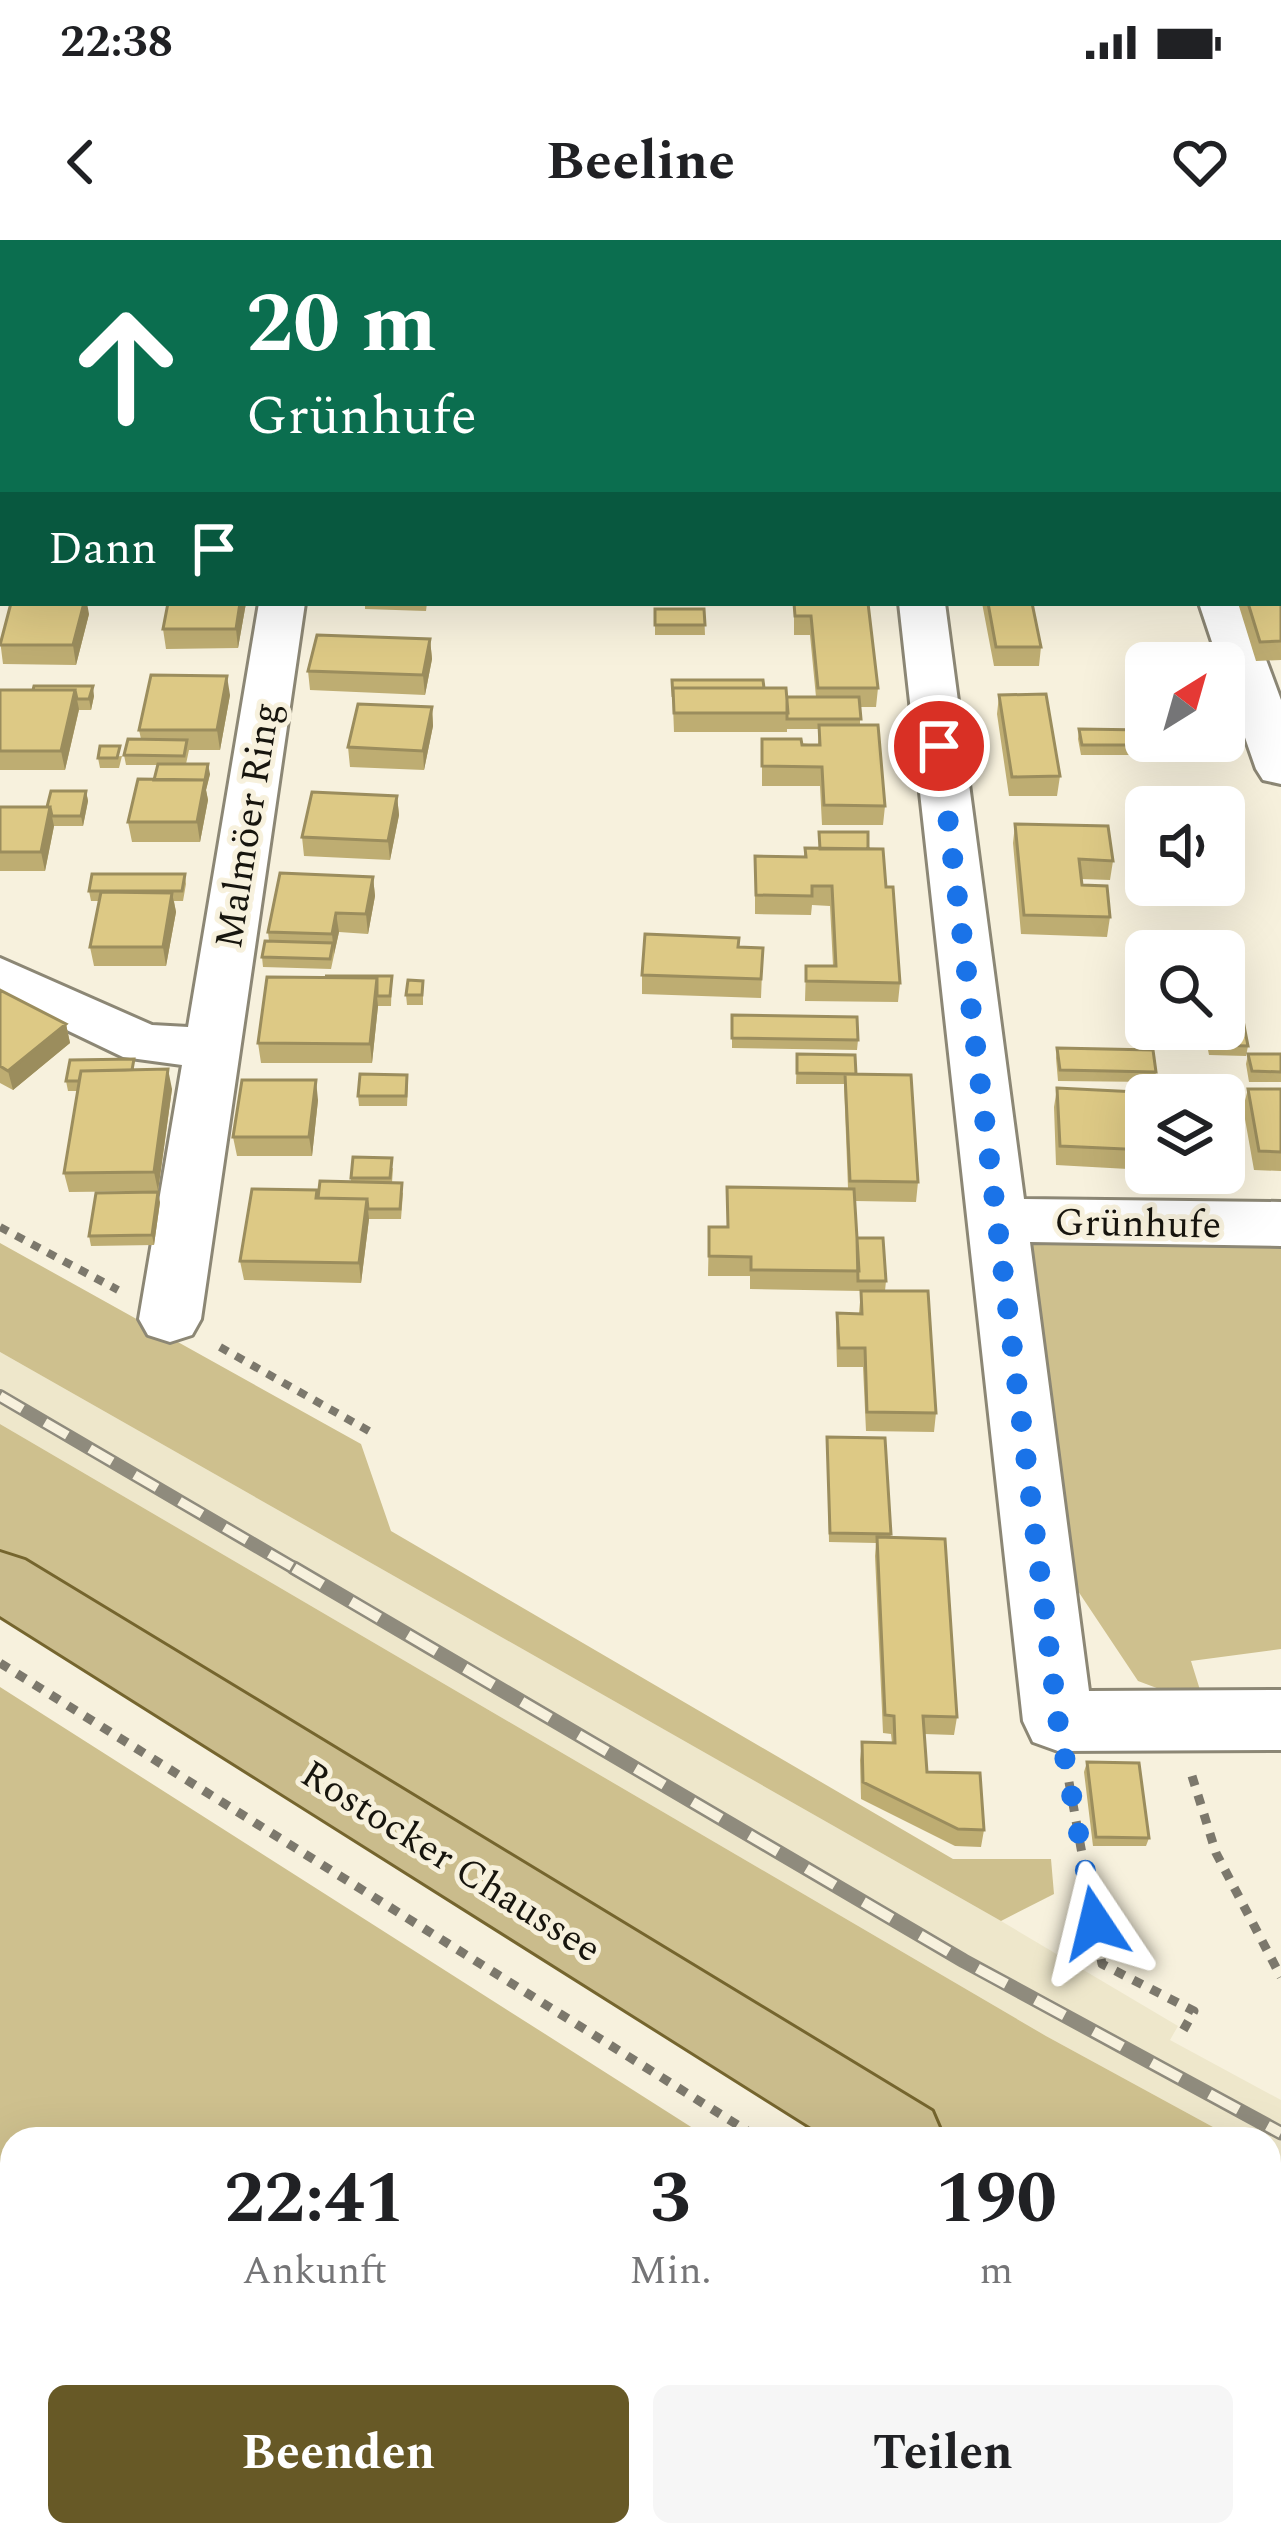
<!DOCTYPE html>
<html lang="de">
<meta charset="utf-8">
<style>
:root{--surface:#fff;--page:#f6f6f6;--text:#202124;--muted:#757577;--accent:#675926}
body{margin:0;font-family:Spectral,serif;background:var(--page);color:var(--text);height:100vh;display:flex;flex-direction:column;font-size:45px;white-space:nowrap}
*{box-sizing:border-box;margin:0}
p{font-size:39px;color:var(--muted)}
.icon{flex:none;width:66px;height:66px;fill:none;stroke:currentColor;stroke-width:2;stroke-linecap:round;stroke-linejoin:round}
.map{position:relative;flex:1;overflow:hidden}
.sheet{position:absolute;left:0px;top:1887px;width:1281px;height:420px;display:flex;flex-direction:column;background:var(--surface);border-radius:36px 36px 0 0;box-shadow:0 12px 48px #0002}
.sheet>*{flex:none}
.guide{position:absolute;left:0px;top:0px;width:1281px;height:366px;box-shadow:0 12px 48px #0002;background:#0b6e4f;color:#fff;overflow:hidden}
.needle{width:78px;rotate:37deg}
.fabs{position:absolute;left:1125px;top:402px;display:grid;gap:24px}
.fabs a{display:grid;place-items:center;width:120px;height:120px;border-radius:18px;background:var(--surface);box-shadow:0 12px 48px #0002;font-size:60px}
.pin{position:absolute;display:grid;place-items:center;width:102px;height:102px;color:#fff;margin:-51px;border:6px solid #fff;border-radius:50%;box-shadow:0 3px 12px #0007}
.me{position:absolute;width:132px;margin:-66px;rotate:350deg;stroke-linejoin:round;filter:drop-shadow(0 0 9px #0008)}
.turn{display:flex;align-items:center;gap:42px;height:252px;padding:0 48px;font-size:54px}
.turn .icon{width:156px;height:156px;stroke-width:2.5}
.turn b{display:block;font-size:84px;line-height:102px}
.then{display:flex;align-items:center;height:114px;padding:0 48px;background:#0003;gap:24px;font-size:45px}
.eta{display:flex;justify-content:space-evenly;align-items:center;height:204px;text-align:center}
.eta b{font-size:72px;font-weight:700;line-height:84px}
.cta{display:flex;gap:24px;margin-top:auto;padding:24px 48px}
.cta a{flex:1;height:138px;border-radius:18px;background:var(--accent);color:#fff;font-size:48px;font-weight:700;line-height:138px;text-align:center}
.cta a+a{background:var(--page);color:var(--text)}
.status{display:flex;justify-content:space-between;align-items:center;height:84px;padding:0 60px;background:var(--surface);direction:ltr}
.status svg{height:33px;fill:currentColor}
header{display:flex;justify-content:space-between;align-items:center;height:156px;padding:0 48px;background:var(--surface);font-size:54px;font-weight:700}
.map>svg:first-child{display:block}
.built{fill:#eee7cb}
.green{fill:#cec08e}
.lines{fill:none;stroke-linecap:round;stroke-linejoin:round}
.minor-casing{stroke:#8c8775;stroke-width:6}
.major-casing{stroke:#75652e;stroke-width:6}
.path-far1{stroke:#7c786c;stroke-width:8;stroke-dasharray:9 9;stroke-linecap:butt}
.path{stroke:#7c786c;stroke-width:9;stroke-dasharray:10 10;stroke-linecap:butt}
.minor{fill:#fff;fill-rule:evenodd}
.major{fill:#cabc8c;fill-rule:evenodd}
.rail-far1-casing{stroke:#8f8b7d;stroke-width:14}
.rail-casing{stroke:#8f8b7d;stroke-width:15}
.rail-far1{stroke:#f7f1dd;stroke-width:9;stroke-dasharray:26;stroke-linecap:butt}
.rail{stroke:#f7f1dd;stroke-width:10;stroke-dasharray:33;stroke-linecap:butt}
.wall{fill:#bead72}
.shaded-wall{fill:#9b8d5d}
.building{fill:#ddc985;stroke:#9b8d5d;stroke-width:3}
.route{stroke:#1a73e8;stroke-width:21;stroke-dasharray:0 37.8}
.labels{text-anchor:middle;stroke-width:10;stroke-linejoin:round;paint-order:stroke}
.street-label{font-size:39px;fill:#17150e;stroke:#f7f1dd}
</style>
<div class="status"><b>22:38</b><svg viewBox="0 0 49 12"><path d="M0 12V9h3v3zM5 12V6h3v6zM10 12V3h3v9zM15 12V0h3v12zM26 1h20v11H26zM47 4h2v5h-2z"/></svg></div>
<header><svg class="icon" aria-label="back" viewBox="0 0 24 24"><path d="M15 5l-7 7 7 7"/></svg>Beeline<svg class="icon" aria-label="heart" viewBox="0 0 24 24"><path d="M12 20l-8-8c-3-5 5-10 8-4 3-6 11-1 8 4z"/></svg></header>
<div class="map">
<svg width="1281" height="2307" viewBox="0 0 1281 2307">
<rect width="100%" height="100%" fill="#f7f1dd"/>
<path class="built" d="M 0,1112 L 1001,1681 L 1178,1786 L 1170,1800 L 1281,1860 L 1281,1924 L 1269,1918 L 1269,1899 L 1235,1899 L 1046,1796 L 0,1184 Z"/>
<path class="green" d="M 1029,1002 L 1281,1005 L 1281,1409 L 1191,1421 L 1205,1466 L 1138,1441 L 1062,1327 Z
M 0,1003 L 361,1204 L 391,1291 L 953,1619 L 1051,1619 L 1054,1654 L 1001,1681 L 0,1112 Z
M 0,1184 L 1046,1796 L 1235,1899 L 949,1899 L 0,1314 Z
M 0,1447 L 710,1899 L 12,1899 L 12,2295 L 1269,2295 L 1269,2255 L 1281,2262 L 1281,2307 L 0,2307 Z
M 1269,1918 L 1281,1924 L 1281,2104 L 1269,2096 Z"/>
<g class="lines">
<g class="minor-casing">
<path id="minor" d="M 38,0 L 78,0 L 37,3 Z
M 863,0 L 903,0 L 903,3 L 863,3 Z
M 1278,85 L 1281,85 L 1281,109 L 1278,109 Z
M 259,363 L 305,363 L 201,1079 L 192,1095 L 170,1102 L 148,1095 L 139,1079 L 182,825 L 123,817 L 0,758 L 0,718 L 152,785 L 188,787 Z
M 899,363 L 945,363 L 1024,959 L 1281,962 L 1281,1006 L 1030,1002 L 1089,1451 L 1281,1450 L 1281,1510 L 1058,1511 L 1033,1502 L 1023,1481 Z
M 1199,363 L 1245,363 L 1281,460 L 1281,544 L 1263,540 L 1256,529 L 1224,437 L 1224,423 L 1219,423 Z"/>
</g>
<g class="major-casing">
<path id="major" d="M 0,1312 L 25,1320 L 932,1871 L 944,1899 L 830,1899 L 0,1376 Z
M 1269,2082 L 1281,2087 L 1281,2176 L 1269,2172 Z"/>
</g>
<path class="path-far1" d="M 0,987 L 118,1050
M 220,1107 L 376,1195"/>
<path class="path" d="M 0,1423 L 760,1899
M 1192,1536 L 1216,1613 L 1281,1737
M 1069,1542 L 1102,1724 L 1194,1771 L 1180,1796
M 1269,2216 L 1281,2223"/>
<use href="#minor" class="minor"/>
<use href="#major" class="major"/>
<g class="rail-far1-casing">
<path id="rail-far1" d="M 0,1156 L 299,1331"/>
</g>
<g class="rail-casing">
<path id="rail" d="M 294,1328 L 964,1721 L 1281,1893"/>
</g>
<use href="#rail-far1" class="rail-far1"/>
<use href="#rail" class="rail"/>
</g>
<path class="wall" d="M 937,0 L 980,0 L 979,3 L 937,3 Z
M 1278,43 L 1281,52 L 1281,82 L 1278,82 Z
M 1278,101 L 1281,110 L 1281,151 L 1278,151 Z
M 1278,182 L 1281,182 L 1281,236 L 1278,236 Z
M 1281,331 L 1281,420 L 1256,421 L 1238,363 L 1278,363 Z
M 246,363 L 238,408 L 166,409 L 163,389 Z
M 365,363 L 427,363 L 426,371 L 365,369 Z
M 794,363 L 868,363 L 878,448 L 876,467 L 860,467 L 860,485 L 885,566 L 883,585 L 822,585 L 820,546 L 762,546 L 762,499 L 818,505 L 819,489 L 787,489 L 787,492 L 674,492 L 672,440 L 764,448 L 787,457 L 816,457 L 810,395 L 794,395 Z
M 982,363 L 1032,363 L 1041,407 L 1039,426 L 994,426 Z
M 655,369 L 704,369 L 705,395 L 655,395 Z
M 89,374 L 76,425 L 3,424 L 0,400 Z
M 430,399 L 432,419 L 425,455 L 310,450 L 308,431 Z
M 0,450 L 94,456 L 91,470 L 79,470 L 65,530 L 0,530 Z
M 230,455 L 220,510 L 189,510 L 186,524 L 210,534 L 206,550 L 208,560 L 200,602 L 132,602 L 128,582 L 154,540 L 158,525 L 126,525 L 124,515 L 141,499 L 139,490 Z
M 999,455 L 1060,536 L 1057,556 L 1009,556 L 997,474 Z
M 432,467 L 433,486 L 424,530 L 350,527 L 348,507 Z
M 1079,489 L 1147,505 L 1146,515 L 1081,515 L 1078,499 Z
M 1180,501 L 1224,501 L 1240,505 L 1238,515 L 1183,515 Z
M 122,516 L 119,528 L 100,528 L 98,518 Z
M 86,551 L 88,561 L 83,586 L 54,586 L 45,631 L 0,631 L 0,567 L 47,567 Z
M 397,556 L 399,575 L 390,620 L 304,616 L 302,597 Z
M 1015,584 L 1113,621 L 1110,640 L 1081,639 L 1082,645 L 1110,677 L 1107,697 L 1021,694 L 1013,603 Z
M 819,592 L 868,609 L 886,647 L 900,743 L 898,762 L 805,761 L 806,726 L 833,726 L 830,666 L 812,665 L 811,675 L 755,674 L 755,616 L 804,617 L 805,608 L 819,609 Z
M 185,634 L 186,644 L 183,661 L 174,661 L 176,672 L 166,726 L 94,726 L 90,707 L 99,661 L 91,661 L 89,651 Z
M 373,637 L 375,656 L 368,694 L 339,692 L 331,729 L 263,727 L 262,717 L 269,701 L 268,692 Z
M 763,708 L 761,758 L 642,754 L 642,735 Z
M 392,736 L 391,766 L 378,766 L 372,823 L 261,823 L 258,803 Z
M 423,741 L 423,765 L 407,765 L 406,755 Z
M 0,750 L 66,784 L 70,803 L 13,850 L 0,843 Z
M 732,775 L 858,800 L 857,810 L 732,808 Z
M 1204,789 L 1224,789 L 1248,806 L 1246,816 L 1209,815 Z
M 1057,808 L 1156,832 L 1154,842 L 1058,841 L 1056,818 Z
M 797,814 L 856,834 L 918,942 L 916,962 L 855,961 L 857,998 L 886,1041 L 885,1051 L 936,1173 L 934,1192 L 866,1191 L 863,1127 L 837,1127 L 836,1092 L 837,1073 L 859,1073 L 861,1051 L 750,1049 L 750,1036 L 708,1036 L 709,987 L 727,987 L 848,948 L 844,844 L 796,844 Z
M 1248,814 L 1281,814 L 1281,842 L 1249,842 L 1246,824 Z
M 136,830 L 172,849 L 158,951 L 69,952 L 64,933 L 78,851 L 68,851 L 66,841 Z
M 408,845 L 407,866 L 359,866 L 358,856 Z
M 1057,848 L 1146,855 L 1146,930 L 1056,925 L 1054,867 Z
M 1248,849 L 1281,849 L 1281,931 L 1254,930 L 1243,868 Z
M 318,860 L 312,916 L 237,916 L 233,897 Z
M 393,928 L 392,943 L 403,953 L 401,979 L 369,979 L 361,1043 L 244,1040 L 240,1021 L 317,950 L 318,958 L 351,942 L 351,938 Z
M 160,962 L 154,1005 L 91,1006 L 89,996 Z
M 827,1197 L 891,1294 L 890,1298 L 957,1477 L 954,1495 L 924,1494 L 927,1532 L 984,1590 L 981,1607 L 955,1606 L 861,1559 L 860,1520 L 862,1502 L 892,1503 L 891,1494 L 883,1493 L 875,1316 L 876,1303 L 829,1302 Z
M 1087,1522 L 1149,1598 L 1146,1606 L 1093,1606 L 1084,1532 Z"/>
<path class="shaded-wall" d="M 3,76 L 3,96 L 0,96 L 0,77 Z
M 3,250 L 3,270 L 0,271 L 0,251 Z
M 84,363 L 87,363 L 89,374 L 76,425 L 73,405 Z
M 240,363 L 246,363 L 238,408 L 236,389 Z
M 430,399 L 432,419 L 425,455 L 423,435 Z
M 227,436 L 230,455 L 220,510 L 217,490 Z
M 93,446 L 94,456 L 91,470 L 89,459 Z
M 75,450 L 79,469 L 65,530 L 61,511 Z
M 432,467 L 433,486 L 424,530 L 423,511 Z
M 208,524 L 210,534 L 206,550 L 208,560 L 200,602 L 197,582 Z
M 86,551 L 88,561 L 83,586 L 81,576 Z
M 397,556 L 399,575 L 390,620 L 388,601 Z
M 50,567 L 54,586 L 45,631 L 41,612 Z
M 373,637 L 375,656 L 368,694 L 366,674 Z
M 172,653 L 176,672 L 166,726 L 163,707 Z
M 336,673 L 339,692 L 334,714 L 332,694 Z
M 377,738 L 379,756 L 377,756 L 378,766 L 372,823 L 370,804 Z
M 66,784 L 70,803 L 13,850 L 8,831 Z
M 168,829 L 172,849 L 158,951 L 154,932 Z
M 316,840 L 318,860 L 312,916 L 309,897 Z
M 158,952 L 160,962 L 154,1005 L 152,995 Z
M 367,959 L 369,979 L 361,1043 L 359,1023 Z"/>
<path class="building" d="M 98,0 L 193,0 L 191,3 L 122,3 L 97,1 Z
M 243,0 L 303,0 L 301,3 L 241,3 Z
M 0,5 L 3,8 L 3,26 L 0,27 Z
M 3,40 L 3,76 L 0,77 L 0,41 Z
M 1278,43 L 1281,52 L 1281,64 L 1278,64 Z
M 1278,101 L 1281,110 L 1281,132 L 1278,132 Z
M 3,117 L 3,134 L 0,135 L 0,118 Z
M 1278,182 L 1281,182 L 1281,217 L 1278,217 Z
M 0,209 L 3,209 L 3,250 L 0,251 Z
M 1278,331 L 1281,331 L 1281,401 L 1260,402 L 1248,363 L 1278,363 Z
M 11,363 L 84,363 L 73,405 L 0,405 Z
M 168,363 L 240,363 L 236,389 L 163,389 Z
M 794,363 L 868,363 L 878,448 L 818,448 L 811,376 L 795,376 Z
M 988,363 L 1032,363 L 1041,407 L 996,407 Z
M 655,369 L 704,369 L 705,385 L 655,385 Z
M 317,395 L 430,399 L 423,435 L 308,431 Z
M 151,435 L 227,436 L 217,490 L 139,490 Z
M 672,440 L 763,440 L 764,448 L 673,448 L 673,457 Z
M 34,446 L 93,446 L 89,459 L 77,459 L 75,450 L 33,450 Z
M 673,448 L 786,448 L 788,473 L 674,473 Z
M 0,450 L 75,450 L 61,511 L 0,511 Z
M 1046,454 L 1060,536 L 1012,537 L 999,455 Z
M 787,457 L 859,457 L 861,479 L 787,479 Z
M 358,464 L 432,467 L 423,511 L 348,507 Z
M 819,485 L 878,485 L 885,566 L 824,565 L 822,527 L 762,526 L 762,499 L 801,499 L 802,505 L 820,505 Z
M 1224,487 L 1235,487 L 1240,505 L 1185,505 L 1184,501 L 1224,501 Z
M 1079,489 L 1144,490 L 1147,505 L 1082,505 Z
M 128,499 L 187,500 L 184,516 L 124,515 Z
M 100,506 L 120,506 L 117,518 L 98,518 Z
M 158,524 L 208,524 L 205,540 L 154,540 Z
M 138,539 L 205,540 L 197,582 L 128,582 Z
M 51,551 L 86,551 L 81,576 L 52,576 L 50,567 L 47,567 Z
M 312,552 L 397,556 L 388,601 L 302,597 Z
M 0,567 L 50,567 L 41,612 L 0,612 Z
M 1015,584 L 1108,586 L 1113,621 L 1079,619 L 1082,645 L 1107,646 L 1110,677 L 1024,675 Z
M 819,592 L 868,592 L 868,609 L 820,609 Z
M 805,608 L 883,609 L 886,647 L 893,647 L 900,743 L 806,741 L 806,726 L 836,726 L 832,646 L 812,646 L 812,656 L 756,655 L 755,616 L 806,617 Z
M 280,633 L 373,637 L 366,674 L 336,673 L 332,694 L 268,692 Z
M 92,634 L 185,634 L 182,651 L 89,651 Z
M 101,652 L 172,653 L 163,707 L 90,707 Z
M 645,694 L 739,698 L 738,707 L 763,708 L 761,739 L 642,735 Z
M 265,701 L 333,703 L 330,719 L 262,717 Z
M 325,736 L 392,736 L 390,756 L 377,756 L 377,738 Z
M 267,737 L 377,738 L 370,804 L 258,803 Z
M 408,740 L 423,741 L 422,755 L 406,755 Z
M 0,750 L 66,784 L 8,831 L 0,826 Z
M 1224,765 L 1240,765 L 1248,806 L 1211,805 L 1208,789 L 1224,789 Z
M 732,775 L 857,777 L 858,800 L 732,798 Z
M 1057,808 L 1153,810 L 1156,832 L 1060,830 Z
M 797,814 L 855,815 L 856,834 L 797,833 Z
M 1248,814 L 1281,814 L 1281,832 L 1252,831 Z
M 134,819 L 132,830 L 81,831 L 79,841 L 66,841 L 70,820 Z
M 168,829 L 154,932 L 64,933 L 81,831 Z
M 360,834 L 407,835 L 406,856 L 358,856 Z
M 845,834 L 911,835 L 918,942 L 850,941 Z
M 242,840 L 316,840 L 309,897 L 233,897 Z
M 1057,848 L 1198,855 L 1199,855 L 1146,855 L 1146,910 L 1060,906 Z
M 1248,849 L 1281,849 L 1281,912 L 1259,911 Z
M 353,917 L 392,918 L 390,938 L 351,938 Z
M 320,941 L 402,943 L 400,969 L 368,969 L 367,959 L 318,958 Z
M 727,947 L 854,949 L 859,1031 L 751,1030 L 751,1017 L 709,1016 L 709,987 L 728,987 Z
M 252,949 L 317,950 L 316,958 L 367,959 L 359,1023 L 240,1021 Z
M 158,952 L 152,995 L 89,996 L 96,953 Z
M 857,998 L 883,998 L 886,1041 L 858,1041 Z
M 861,1051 L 928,1051 L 936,1173 L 867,1172 L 865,1108 L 839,1108 L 837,1073 L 862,1074 Z
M 827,1197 L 885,1198 L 891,1294 L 830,1293 Z
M 877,1297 L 945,1299 L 957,1477 L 923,1476 L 927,1532 L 980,1533 L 984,1590 L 958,1589 L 863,1542 L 862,1502 L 895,1503 L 894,1476 L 885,1475 Z
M 1087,1522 L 1139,1523 L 1149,1598 L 1096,1597 Z"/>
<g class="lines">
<path class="route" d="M 939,506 L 1058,1481 L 1095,1683"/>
</g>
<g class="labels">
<g class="street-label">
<text transform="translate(246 585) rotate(-81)" y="14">Malmöer Ring</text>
<text transform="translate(1138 982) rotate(1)" y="14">Grünhufe</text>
<text transform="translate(452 1620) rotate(32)" y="14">Rostocker Chaussee</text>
</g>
</g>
</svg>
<div class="fabs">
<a><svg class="needle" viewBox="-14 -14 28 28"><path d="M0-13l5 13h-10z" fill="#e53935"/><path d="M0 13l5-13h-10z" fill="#757577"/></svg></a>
<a><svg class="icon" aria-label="sound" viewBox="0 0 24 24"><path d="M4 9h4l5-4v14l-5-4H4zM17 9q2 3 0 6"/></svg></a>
<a><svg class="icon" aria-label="search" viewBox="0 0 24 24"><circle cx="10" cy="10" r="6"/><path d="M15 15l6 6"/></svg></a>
<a><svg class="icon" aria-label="layers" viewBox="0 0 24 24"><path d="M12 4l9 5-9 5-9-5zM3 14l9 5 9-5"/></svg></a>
</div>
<div class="pin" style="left:939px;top:506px;background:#d93025"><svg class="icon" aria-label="arrive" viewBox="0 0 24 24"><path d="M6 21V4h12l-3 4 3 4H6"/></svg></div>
<svg class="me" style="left:1095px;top:1683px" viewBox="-20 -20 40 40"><path d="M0-17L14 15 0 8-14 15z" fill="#1a73e8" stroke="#fff" stroke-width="4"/></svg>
<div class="guide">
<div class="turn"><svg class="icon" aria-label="ahead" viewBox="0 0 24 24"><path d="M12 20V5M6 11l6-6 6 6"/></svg><div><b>20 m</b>Grünhufe</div></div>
<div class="then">Dann<svg class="icon" aria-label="arrive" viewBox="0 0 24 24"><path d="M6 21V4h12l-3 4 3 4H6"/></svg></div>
</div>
<section class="sheet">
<div class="eta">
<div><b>22:41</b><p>Ankunft</p></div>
<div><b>3</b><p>Min.</p></div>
<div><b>190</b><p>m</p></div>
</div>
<div class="cta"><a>Beenden</a><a>Teilen</a></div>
</section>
</div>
